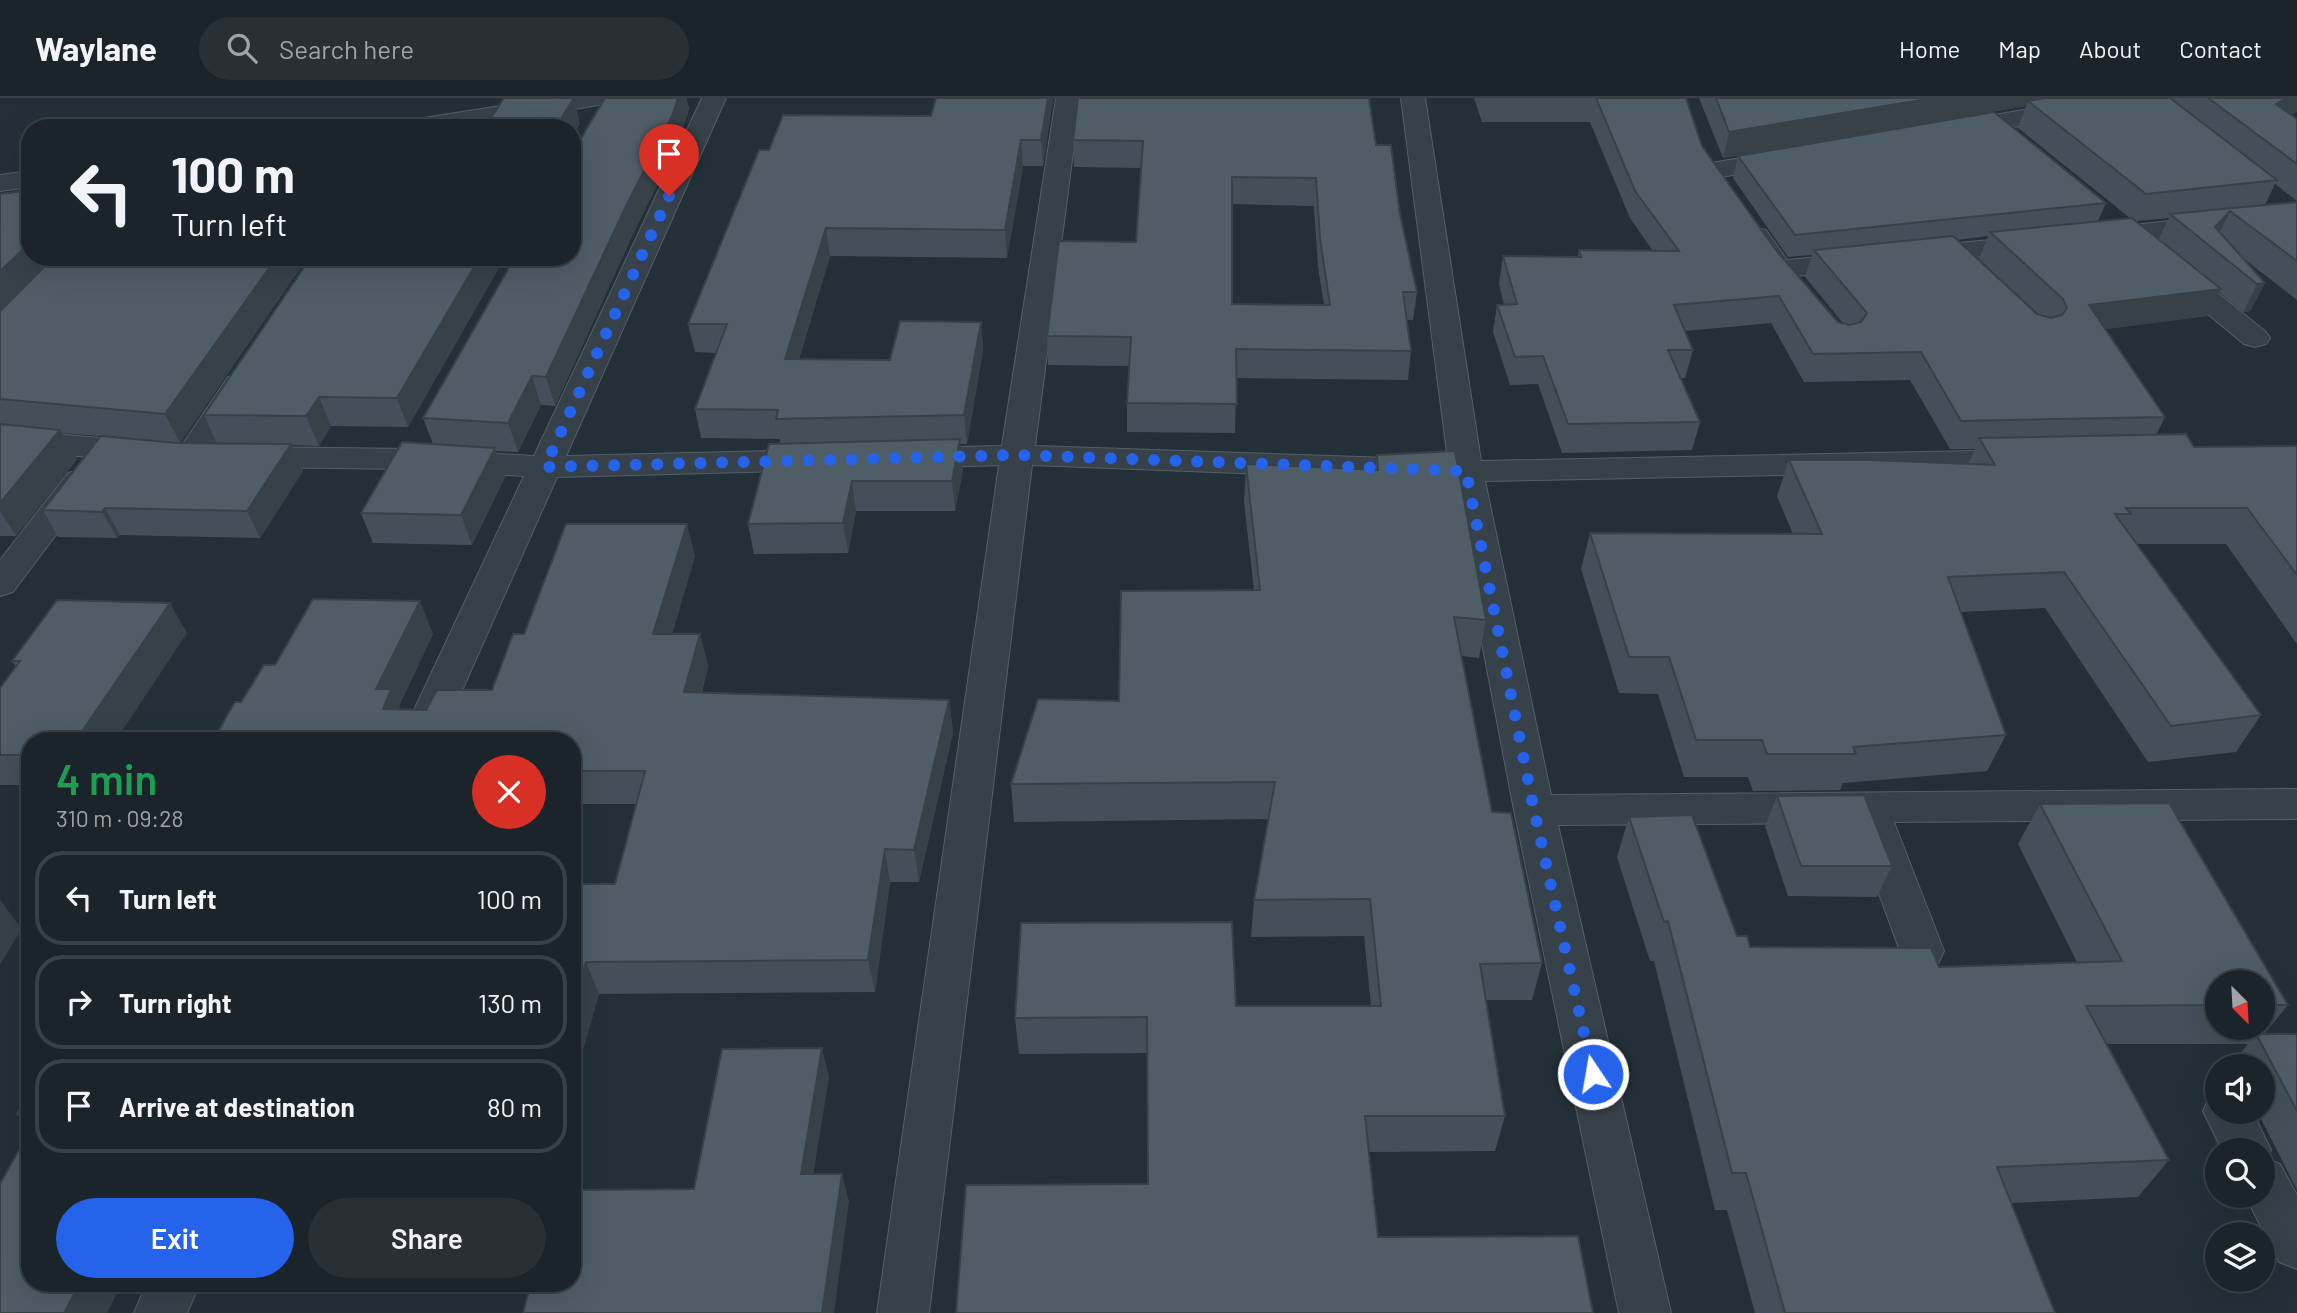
<!DOCTYPE html>
<meta charset="utf-8">
<style>
:root{--surface:#1b242a;--page:#283036;--text:#f1f3f6;--muted:#a0a4a8;--line:#394147;--accent:#2563eb}
body{margin:0;font-family:Barlow,sans-serif;background:var(--page);color:var(--text);height:100vh;display:flex;flex-direction:column;font-size:26px;white-space:nowrap}
*{box-sizing:border-box;margin:0}
p{font-size:23px;color:var(--muted)}
.icon{flex:none;width:38px;height:38px;fill:none;stroke:currentColor;stroke-width:2;stroke-linecap:round;stroke-linejoin:round}
.map{position:relative;flex:1;overflow:hidden}
.sheet{position:absolute;left:21px;top:634px;width:560px;height:560px;display:flex;flex-direction:column;background:var(--surface);border-radius:28px;box-shadow:0 7px 28px #0002,0 0 0 2px var(--line)}
.sheet>*{flex:none}
.top-card{position:absolute;left:21px;top:21px;width:560px;height:147px;border-radius:28px;box-shadow:0 7px 28px #0002,0 0 0 2px var(--line);background:#1b242a;color:var(--text);overflow:hidden}
.needle{width:46px;rotate:156deg}
.controls{position:absolute;left:2205px;top:872px;display:grid;gap:14px}
.controls a{display:grid;place-items:center;width:70px;height:70px;border-radius:50%;background:var(--surface);box-shadow:0 7px 28px #0002,0 0 0 2px var(--line);font-size:35px}
.pin{position:absolute;display:grid;place-items:center;width:60px;height:60px;color:#fff;margin:-72px -30px;border-radius:50% 50% 50% 0;rotate:-45deg;box-shadow:0 0 7px #0007}
.pin .icon{rotate:45deg}
.me{position:absolute;width:77px;margin:-38px;rotate:348deg;stroke-linejoin:round;filter:drop-shadow(0 0 5px #0008)}
.turn{display:flex;align-items:center;gap:24px;height:147px;padding:0 35px;font-size:32px}
.turn .icon{width:91px;height:91px;stroke-width:2.5}
.turn b{display:block;font-size:49px;line-height:60px}
.round{display:grid;place-items:center;flex:none;width:74px;height:74px;border-radius:37px;background:var(--page)}
.summary{display:flex;align-items:center;justify-content:space-between;height:119px;padding:0 35px}
h1{font-size:42px;font-weight:600;line-height:52px;color:#1e9e55}
.primary-button{display:flex;gap:14px;margin-top:auto;padding:14px 35px}
.primary-button a{flex:1;height:80px;border-radius:42px;background:var(--accent);color:#fff;font-size:28px;font-weight:600;line-height:80px;text-align:center}
.primary-button a+a{background:var(--page);color:var(--text)}
ul{padding:0;list-style:none}
li{display:flex;align-items:center;gap:21px;height:94px;margin:0 14px 10px;padding:0 21px;border:4px solid var(--line);border-radius:28px}
li div{flex:1}
li b{display:block;font-size:26px}
li em{font-style:normal}
header{display:flex;align-items:center;gap:42px;box-sizing:border-box;height:98px;padding:0 35px;background:var(--surface);border-bottom:2px solid var(--line)}
header strong{font-size:33px}
nav{display:flex;gap:38px;margin-inline-start:auto;font-size:24px}
.search{width:490px;height:63px;background:var(--page);display:flex;align-items:center;gap:18px;box-sizing:border-box;padding:0 24px;border-radius:38px;color:var(--muted);font-size:26px}
.map>svg:first-child{display:block}
.lines{fill:none;stroke-linecap:round;stroke-linejoin:round}
.minor-casing{stroke:#555f67;stroke-width:2}
.minor{fill:#374149;fill-rule:evenodd}
.wall{fill:#445059;fill-rule:evenodd}
.shaded-wall{fill:#374148}
.building{fill:#4f5d67;stroke:#374148;stroke-width:2;fill-rule:evenodd}
.route{stroke:#2563eb;stroke-width:12;stroke-dasharray:0 21.6}
</style>
<header>
<strong>Waylane</strong>
<div class="search"><svg class="icon" aria-label="search" viewBox="0 0 24 24"><circle cx="10" cy="10" r="6"/><path d="M15 15l6 6"/></svg>Search here</div>
<nav><a>Home</a><a>Map</a><a>About</a><a>Contact</a></nav>
</header>
<div class="map">
<svg width="2297" height="1215" viewBox="0 0 2297 1215">
<rect width="100%" height="100%" fill="#243038"/>
<g class="lines">
<g class="minor-casing">
<path id="minor" d="M 552,0 L 610,0 L 607,5 L 598,7 L 459,30 L 399,30 L 402,25 L 411,22 Z
M 702,0 L 726,0 L 566,358 L 815,352 L 827,355 L 831,362 L 827,369 L 815,372 L 557,379 L 440,642 L 400,642 L 524,378 L 409,371 L 245,369 L 233,366 L 229,359 L 233,352 L 245,349 L 409,351 L 534,358 Z
M 1056,0 L 1080,0 L 1035,348 L 1448,362 L 1401,0 L 1425,0 L 1481,363 L 2022,352 L 2034,355 L 2038,362 L 2034,369 L 2022,372 L 1485,383 L 1551,697 L 2297,691 L 2297,721 L 1894,724 L 1944,853 L 1938,866 L 1922,871 L 1906,866 L 1900,853 L 1853,725 L 1558,727 L 1671,1215 L 1619,1215 L 1514,712 L 1451,383 L 1032,367 L 929,1215 L 877,1215 L 999,367 L 910,370 L 898,367 L 894,360 L 898,353 L 910,350 L 1002,348 Z
M 2091,0 L 2144,0 L 2141,5 L 2132,7 L 1955,40 L 1946,37 L 1942,32 L 1946,27 L 1955,24 Z
M 1789,52 L 1798,55 L 1802,60 L 1798,65 L 1711,81 L 1702,79 L 1698,73 L 1702,67 L 1711,65 Z
M 30,73 L 30,89 L 0,93 L 0,77 Z
M 2297,109 L 2297,125 L 2097,147 L 2087,145 L 2083,139 L 2087,133 L 2097,131 Z
M 1756,130 L 1766,132 L 1787,162 L 1859,155 L 1869,157 L 1873,163 L 1869,169 L 1859,171 L 1779,180 L 1769,177 L 1742,138 L 1746,132 Z
M 2033,138 L 2043,140 L 2047,146 L 2043,152 L 1916,165 L 1906,163 L 1902,157 L 1906,151 L 1916,149 Z
M 2173,164 L 2183,167 L 2266,234 L 2270,240 L 2266,246 L 2255,249 L 2244,246 L 2163,179 L 2159,173 L 2163,167 Z
M 239,277 L 250,279 L 255,286 L 206,359 L 202,366 L 190,369 L 178,366 L 174,359 L 228,279 Z
M 0,331 L 144,344 L 156,347 L 160,354 L 156,361 L 144,364 L 0,351 Z
M 80,372 L 92,375 L 97,382 L 13,494 L 0,498 L 0,462 L 68,375 Z
M 2217,996 L 2217,1013 L 2252,1013 L 2271,1052 L 2267,1061 L 2280,1066 L 2297,1097 L 2297,1171 L 2279,1164 L 2245,1097 L 2263,1097 L 2263,1052 L 2222,1052 L 2203,1013 L 2210,998 Z
M 147,1185 L 200,1185 L 187,1215 L 134,1215 Z"/>
</g>
<use href="#minor" class="minor"/>
</g>
<path class="wall" d="M 605,0 L 686,0 L 689,11 L 678,44 L 633,136 L 555,308 L 541,307 L 518,354 L 496,353 L 505,379 L 472,447 L 373,445 L 361,415 L 433,346 L 423,320 Z
M 1053,0 L 1043,68 L 1023,68 L 1007,160 L 830,158 L 799,261 L 890,262 L 981,224 L 983,252 L 967,346 L 960,346 L 963,371 L 955,413 L 856,413 L 848,455 L 754,456 L 748,426 L 780,346 L 780,341 L 701,340 L 695,311 L 716,255 L 695,254 L 688,226 L 769,52 L 931,18 Z
M 1474,0 L 1686,0 L 1702,48 L 1775,151 L 1838,224 L 1843,225 L 1805,179 L 1812,157 L 1788,159 L 1733,80 L 1738,58 L 2106,105 L 2098,123 L 2130,120 L 2018,30 L 2026,8 L 1723,60 L 1699,0 L 2297,0 L 2291,17 L 2297,21 L 2297,103 L 2275,86 L 2265,107 L 2297,104 L 2297,202 L 2243,160 L 2265,185 L 2250,213 L 2243,214 L 2219,194 L 2207,218 L 2105,231 L 2165,319 L 2156,337 L 2194,349 L 2297,348 L 2297,546 L 2226,446 L 2137,446 L 2261,617 L 2236,654 L 2148,664 L 2045,510 L 1961,514 L 2006,637 L 1987,673 L 1843,685 L 1840,692 L 1753,693 L 1748,679 L 1684,679 L 1658,596 L 1619,595 L 1581,471 L 1590,435 L 1793,436 L 1777,398 L 1789,362 L 1968,366 L 1975,351 L 1950,351 L 1910,282 L 1804,284 L 1771,225 L 1685,233 L 1693,252 L 1685,280 L 1680,280 L 1700,324 L 1692,352 L 1562,355 L 1538,286 L 1510,287 L 1493,234 L 1497,207 L 1504,207 L 1499,186 L 1503,158 L 1578,159 L 1579,152 L 1653,153 L 1630,120 L 1590,24 L 1482,24 ZM 2169,120 L 2159,141 L 2136,123 ZM 1988,138 L 1979,161 L 2038,216 L 1957,142 Z
M 1073,42 L 1376,47 L 1400,116 L 1417,194 L 1413,222 L 1407,222 L 1411,253 L 1408,282 L 1236,280 L 1235,335 L 1127,334 L 1127,305 L 1129,268 L 1048,267 L 1047,238 L 1136,144 L 1141,70 L 1074,69 ZM 1232,106 L 1314,108 L 1318,169 L 1324,207 L 1232,206 Z
M 0,96 L 30,159 L 308,159 L 180,345 L 62,335 L 77,361 L 16,438 L 0,438 Z
M 505,159 L 408,329 L 331,328 L 319,348 L 292,347 L 303,373 L 260,440 L 120,437 L 117,440 L 58,439 L 43,412 L 177,345 L 217,346 L 204,317 Z
M 1377,357 L 1486,522 L 1479,560 L 1462,558 L 1492,714 L 1542,865 L 1532,902 L 1486,902 L 1505,1018 L 1495,1053 L 1369,1054 L 1378,1139 L 1593,1215 L 1148,1086 L 1147,955 L 1019,956 L 1015,920 L 1236,908 L 1371,908 L 1364,838 L 1251,839 L 1254,802 L 1268,721 L 1014,724 L 1011,686 L 1119,603 L 1254,492 L 1244,404 L 1246,366 L 1375,372 Z
M 695,458 L 672,536 L 700,536 L 708,568 L 702,594 L 949,602 L 953,634 L 919,784 L 890,784 L 875,894 L 599,896 L 572,990 L 572,786 L 615,786 L 636,706 L 576,706 L 574,700 L 572,700 L 572,642 L 241,604 L 275,567 L 433,536 L 399,608 L 400,612 L 426,612 L 492,592 L 524,536 Z
M 187,535 L 30,642 L 30,687 L 0,687 L 0,590 L 16,569 L 12,563 Z
M 1777,698 L 1892,768 L 1877,799 L 1788,798 L 1765,728 Z
M 2169,705 L 2288,907 L 2264,936 L 2297,936 L 2297,1092 L 2257,1013 L 2263,1013 L 2263,968 L 2233,968 L 2232,965 L 2248,946 L 2107,946 L 2169,1062 L 2138,1099 L 2011,1105 L 2055,1215 L 1755,1215 L 1727,1112 L 1715,1112 L 1654,863 L 1650,863 L 1617,759 L 1629,719 L 1692,717 L 1737,838 L 1747,838 L 1750,849 L 1931,850 L 1939,869 L 2077,864 L 2018,746 L 2040,706 ZM 2217,884 L 2263,884 L 2263,929 L 2217,929 Z
M 30,994 L 30,1031 L 17,1016 Z"/>
<path class="shaded-wall" d="M 574,0 L 580,26 L 572,41 L 572,30 L 562,30 L 562,19 Z
M 678,0 L 686,0 L 689,11 L 678,44 L 633,136 L 555,308 L 546,279 L 626,108 Z
M 1048,0 L 1053,0 L 1043,68 L 1041,42 Z
M 1933,0 L 2073,0 L 2028,3 L 2026,8 L 1723,60 L 1729,34 Z
M 2287,0 L 2297,0 L 2297,14 L 2263,31 L 2276,6 Z
M 1021,42 L 1023,68 L 1007,160 L 1005,132 Z
M 2230,113 L 2217,140 L 2215,129 Z
M 826,130 L 830,158 L 790,289 L 785,261 Z
M 30,145 L 30,159 L 58,159 L 0,216 L 0,173 Z
M 277,159 L 308,159 L 180,345 L 165,316 Z
M 480,159 L 505,159 L 408,329 L 397,300 Z
M 2265,185 L 2250,213 L 2243,214 L 2257,186 Z
M 2221,191 L 2207,218 L 2076,235 L 2089,207 Z
M 981,224 L 983,252 L 967,346 L 964,317 Z
M 532,278 L 541,307 L 518,354 L 508,325 Z
M 319,299 L 331,328 L 319,348 L 306,318 Z
M 60,332 L 77,361 L 16,438 L 0,413 L 0,405 Z
M 960,341 L 963,371 L 955,413 L 952,383 Z
M 291,346 L 303,373 L 260,440 L 247,413 Z
M 495,350 L 505,379 L 472,447 L 461,417 Z
M 852,383 L 856,413 L 848,455 L 843,425 Z
M 105,410 L 120,437 L 117,440 L 102,414 Z
M 687,426 L 695,458 L 662,568 L 653,536 Z
M 420,503 L 433,536 L 399,608 L 406,624 L 383,611 L 376,591 Z
M 170,505 L 187,535 L 116,642 L 76,642 Z
M 700,536 L 708,568 L 693,626 L 684,594 Z
M 949,602 L 953,634 L 919,784 L 914,752 Z
M 885,751 L 890,784 L 875,894 L 868,862 Z
M 0,802 L 22,831 L 0,866 Z
M 586,864 L 599,896 L 572,990 L 572,911 Z
M 822,950 L 829,979 L 809,1104 L 801,1076 Z
M 842,1076 L 849,1103 L 834,1215 L 822,1215 Z
M 80,1185 L 122,1185 L 107,1215 L 64,1215 Z"/>
<path class="building" d="M 504,0 L 574,0 L 562,19 L 562,30 L 406,30 L 412,20 L 491,20 Z
M 605,0 L 678,0 L 672,18 L 626,108 L 546,279 L 532,278 L 508,325 L 423,320 L 515,159 L 572,159 L 572,51 L 576,49 Z
M 936,0 L 1048,0 L 1041,42 L 1021,42 L 1005,132 L 826,130 L 785,261 L 890,262 L 900,223 L 981,224 L 964,317 L 776,321 L 778,312 L 695,311 L 727,226 L 688,226 L 759,52 L 769,52 L 783,17 L 931,18 Z
M 1078,0 L 1369,0 L 1376,47 L 1391,47 L 1400,116 L 1417,194 L 1403,194 L 1411,253 L 1236,251 L 1237,306 L 1127,305 L 1131,239 L 1047,238 L 1059,143 L 1136,144 L 1143,43 L 1073,42 ZM 1232,79 L 1316,80 L 1320,141 L 1330,207 L 1232,206 Z
M 1596,0 L 1686,0 L 1702,48 L 1775,151 L 1838,224 L 1850,227 L 1861,224 L 1867,215 L 1814,152 L 1953,138 L 2037,216 L 2051,220 L 2062,217 L 2067,210 L 2063,201 L 1990,134 L 2132,120 L 2221,191 L 2089,207 L 2165,319 L 1961,323 L 1921,254 L 1813,256 L 1779,198 L 1674,207 L 1693,252 L 1668,252 L 1700,324 L 1568,326 L 1543,258 L 1515,259 L 1497,207 L 1517,206 L 1503,158 L 1581,159 L 1579,152 L 1679,153 L 1635,93 Z
M 1716,0 L 1933,0 L 1729,34 Z
M 2045,0 L 2170,0 L 2277,82 L 2146,96 L 2028,3 Z
M 2208,0 L 2287,0 L 2276,6 L 2297,21 L 2297,66 Z
M 1994,14 L 2106,105 L 1795,137 L 1738,58 Z
M 30,92 L 30,145 L 0,173 L 0,96 Z
M 2297,104 L 2297,163 L 2230,113 L 2215,129 L 2265,185 L 2257,186 L 2170,116 Z
M 54,159 L 277,159 L 165,316 L 0,301 L 0,213 Z
M 311,159 L 480,159 L 397,300 L 319,299 L 306,318 L 204,317 Z
M 0,326 L 60,332 L 0,405 Z
M 2186,336 L 2194,349 L 2297,348 L 2297,477 L 2247,410 L 2126,410 L 2131,416 L 2115,416 L 2261,617 L 2171,628 L 2064,474 L 1948,479 L 2006,637 L 1853,649 L 1856,656 L 1767,656 L 1762,642 L 1696,642 L 1669,559 L 1629,559 L 1590,435 L 1822,436 L 1789,362 L 1871,362 L 1995,367 L 1979,340 Z
M 101,338 L 177,345 L 291,346 L 247,413 L 105,410 L 102,414 L 43,412 Z
M 960,341 L 952,383 L 852,383 L 843,425 L 748,426 L 769,346 Z
M 402,344 L 495,350 L 461,417 L 361,415 Z
M 1455,353 L 1486,522 L 1454,519 L 1492,714 L 1511,715 L 1542,865 L 1480,866 L 1505,1018 L 1365,1018 L 1378,1139 L 1578,1138 L 1593,1215 L 956,1215 L 966,1087 L 1148,1086 L 1147,919 L 1015,920 L 1021,825 L 1232,824 L 1236,908 L 1381,908 L 1370,801 L 1254,802 L 1275,684 L 1011,686 L 1038,601 L 1119,603 L 1121,493 L 1260,492 L 1246,366 L 1378,372 L 1377,357 Z
M 566,426 L 687,426 L 653,536 L 700,536 L 684,594 L 949,602 L 914,752 L 885,751 L 868,862 L 586,864 L 572,911 L 572,786 L 615,786 L 645,673 L 572,673 L 572,642 L 213,642 L 235,604 L 241,604 L 264,567 L 275,567 L 313,501 L 420,503 L 376,591 L 391,591 L 383,611 L 426,612 L 437,592 L 492,592 L 513,536 L 524,536 Z
M 57,502 L 170,505 L 76,642 L 30,642 L 30,657 L 0,657 L 0,590 L 20,563 L 12,563 Z
M 1864,697 L 1892,768 L 1801,768 L 1777,698 Z
M 2169,705 L 2288,907 L 2263,907 L 2263,884 L 2217,884 L 2217,907 L 2086,908 L 2169,1062 L 1997,1069 L 2055,1215 L 1785,1215 L 1746,1075 L 1732,1075 L 1668,823 L 1664,824 L 1629,719 L 1692,717 L 1737,838 L 1747,838 L 1750,849 L 1931,850 L 1939,869 L 2122,863 L 2040,706 Z
M 2256,936 L 2297,936 L 2297,1013 Z
M 822,950 L 801,1076 L 842,1076 L 822,1215 L 523,1215 L 531,1185 L 572,1185 L 572,1092 L 694,1091 L 722,951 Z
M 30,994 L 30,1017 L 17,1016 Z
M 30,1032 L 30,1185 L 80,1185 L 64,1215 L 0,1215 L 0,1086 Z"/>
<g class="lines">
<path class="route" d="M 669,98 L 545,369 L 1017,357 L 1466,373 L 1534,712 L 1593,976"/>
</g>
</svg>
<div class="controls">
<a><svg class="needle" viewBox="-14 -14 28 28"><path d="M0-13l5 13h-10z" fill="#e53935"/><path d="M0 13l5-13h-10z" fill="#a0a4a8"/></svg></a>
<a><svg class="icon" aria-label="sound" viewBox="0 0 24 24"><path d="M4 9h4l5-4v14l-5-4H4zM17 9q2 3 0 6"/></svg></a>
<a><svg class="icon" aria-label="search" viewBox="0 0 24 24"><circle cx="10" cy="10" r="6"/><path d="M15 15l6 6"/></svg></a>
<a><svg class="icon" aria-label="layers" viewBox="0 0 24 24"><path d="M12 4l9 5-9 5-9-5zM3 14l9 5 9-5"/></svg></a>
</div>
<div class="pin" style="left:669px;top:98px;background:#d93025"><svg class="icon" aria-label="arrive" viewBox="0 0 24 24"><path d="M6 21V4h12l-3 4 3 4H6"/></svg></div>
<svg class="me" style="left:1593px;top:976px" viewBox="-20 -20 40 40"><circle r="17" fill="#2563eb" stroke="#fff" stroke-width="3"/><path d="M0-11L8 9 0 5-8 9z" fill="#fff"/></svg>
<div class="top-card">
<div class="turn"><svg class="icon" aria-label="left" viewBox="0 0 24 24"><path d="M17 20v-9H6M10 6l-5 5 5 5"/></svg><div><b>100 m</b>Turn left</div></div>
</div>
<section class="sheet">
<div class="summary"><div><h1>4 min</h1><p>310 m · 09:28</p></div><a class="round" style="background:#d93025;color:#fff"><svg class="icon" aria-label="close" viewBox="0 0 24 24"><path d="M6 6l12 12M18 6L6 18"/></svg></a></div>
<ul>
<li><svg class="icon" aria-label="left" viewBox="0 0 24 24"><path d="M17 20v-9H6M10 6l-5 5 5 5"/></svg><div><b>Turn left</b></div><em>100 m</em></li>
<li><svg class="icon" aria-label="right" viewBox="0 0 24 24"><path d="M7 20v-9h11M14 6l5 5-5 5"/></svg><div><b>Turn right</b></div><em>130 m</em></li>
<li><svg class="icon" aria-label="arrive" viewBox="0 0 24 24"><path d="M6 21V4h12l-3 4 3 4H6"/></svg><div><b>Arrive at destination</b></div><em>80 m</em></li>
</ul>
<div class="primary-button"><a>Exit</a><a>Share</a></div>
</section>
</div>
